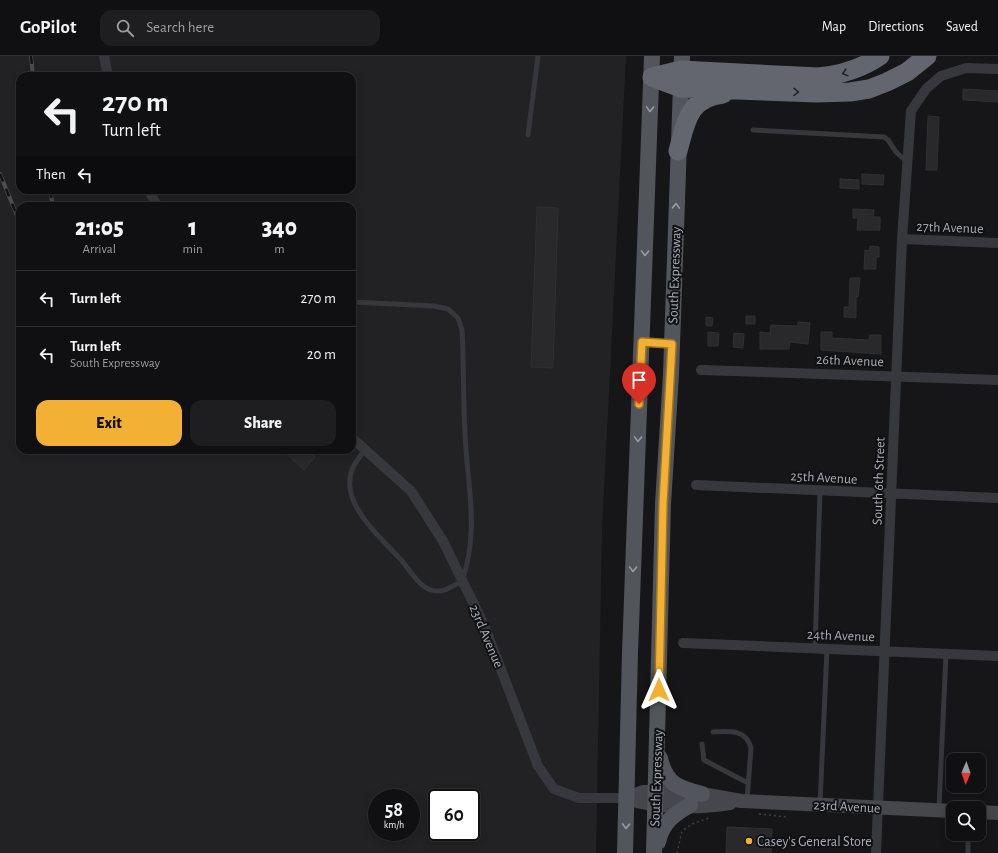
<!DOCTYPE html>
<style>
:root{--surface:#101012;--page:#1e1e20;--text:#f1f3f6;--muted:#9c9d9f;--line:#303032;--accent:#f2b134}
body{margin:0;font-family:"Alegreya Sans",sans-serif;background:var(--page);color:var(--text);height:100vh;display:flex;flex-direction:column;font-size:15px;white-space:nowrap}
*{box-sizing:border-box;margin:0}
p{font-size:13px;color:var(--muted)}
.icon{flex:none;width:22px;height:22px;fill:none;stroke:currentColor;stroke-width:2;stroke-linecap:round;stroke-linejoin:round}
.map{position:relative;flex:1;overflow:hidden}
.details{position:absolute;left:16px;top:146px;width:340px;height:252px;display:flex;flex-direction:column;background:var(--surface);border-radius:12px;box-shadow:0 2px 10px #0003,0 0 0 1px var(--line)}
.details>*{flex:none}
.top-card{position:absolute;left:16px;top:16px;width:340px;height:122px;border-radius:12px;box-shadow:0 2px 10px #0003,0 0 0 1px var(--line);background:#101012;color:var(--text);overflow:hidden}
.needle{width:26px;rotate:182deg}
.buttons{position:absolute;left:946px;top:697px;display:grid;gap:8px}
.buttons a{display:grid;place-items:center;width:40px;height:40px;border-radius:8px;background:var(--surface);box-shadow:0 2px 10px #0003,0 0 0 1px var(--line);font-size:20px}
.speed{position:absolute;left:368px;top:733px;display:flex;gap:8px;font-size:20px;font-weight:700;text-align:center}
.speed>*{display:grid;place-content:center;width:52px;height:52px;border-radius:50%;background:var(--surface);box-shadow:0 2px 10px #0003,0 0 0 1px var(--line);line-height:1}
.speed small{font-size:10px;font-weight:400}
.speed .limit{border:2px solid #111;border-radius:6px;background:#fff;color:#111}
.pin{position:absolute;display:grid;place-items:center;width:34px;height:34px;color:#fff;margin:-41px -17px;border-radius:50% 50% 50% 0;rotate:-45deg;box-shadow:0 0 4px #0007}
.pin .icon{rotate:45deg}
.me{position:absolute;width:44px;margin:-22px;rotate:0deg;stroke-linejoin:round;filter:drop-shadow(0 0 3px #0008)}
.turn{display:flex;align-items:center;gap:14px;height:84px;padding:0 20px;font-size:18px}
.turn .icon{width:52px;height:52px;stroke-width:2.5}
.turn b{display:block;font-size:28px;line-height:34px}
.then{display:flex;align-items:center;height:38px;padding:0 20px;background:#0003;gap:8px;font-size:15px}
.eta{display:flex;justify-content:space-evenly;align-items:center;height:68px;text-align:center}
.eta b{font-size:24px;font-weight:800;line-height:28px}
.action{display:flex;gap:8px;margin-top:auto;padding:8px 20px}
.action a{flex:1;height:46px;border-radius:12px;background:var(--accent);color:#111;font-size:16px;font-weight:800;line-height:46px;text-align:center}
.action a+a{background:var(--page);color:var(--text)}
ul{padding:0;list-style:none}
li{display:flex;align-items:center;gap:12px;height:56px;padding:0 20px;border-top:1px solid var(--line)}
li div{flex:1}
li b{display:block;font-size:15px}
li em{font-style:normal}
header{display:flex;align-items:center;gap:24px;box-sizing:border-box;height:56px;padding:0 20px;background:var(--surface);border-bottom:1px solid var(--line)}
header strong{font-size:19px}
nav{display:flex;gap:22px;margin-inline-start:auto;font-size:14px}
.search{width:280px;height:36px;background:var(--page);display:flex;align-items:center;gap:10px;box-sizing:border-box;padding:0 14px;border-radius:12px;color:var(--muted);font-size:15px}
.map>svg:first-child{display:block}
.built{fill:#222225;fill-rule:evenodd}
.building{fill:#29292c;stroke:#303034}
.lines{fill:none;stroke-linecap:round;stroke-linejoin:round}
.path{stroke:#3d3f44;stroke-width:1.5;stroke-dasharray:2 3;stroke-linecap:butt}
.service{stroke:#37383d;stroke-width:5}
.minor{stroke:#37383d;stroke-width:10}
.secondary{stroke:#45474d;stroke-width:14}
.primary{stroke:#53555c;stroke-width:16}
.motorway{stroke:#63666e;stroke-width:19}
.rail-casing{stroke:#4a4c52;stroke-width:4}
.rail{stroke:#111113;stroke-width:2.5;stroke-dasharray:8;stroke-linecap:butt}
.oneway{stroke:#26262a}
.oneway2{stroke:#979ba6}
.route-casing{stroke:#9d7322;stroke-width:10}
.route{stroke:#f2b134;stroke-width:7}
.poi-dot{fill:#f2b134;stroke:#111113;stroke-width:1.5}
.labels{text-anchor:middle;stroke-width:4;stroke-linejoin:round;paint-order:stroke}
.street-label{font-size:14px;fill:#a8adb8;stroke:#111113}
.poi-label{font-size:14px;fill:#a8adb8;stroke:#111113;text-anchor:start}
</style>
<header>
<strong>GoPilot</strong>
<div class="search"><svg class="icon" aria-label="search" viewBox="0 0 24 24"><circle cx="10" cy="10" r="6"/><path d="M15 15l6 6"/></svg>Search here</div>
<nav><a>Map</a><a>Directions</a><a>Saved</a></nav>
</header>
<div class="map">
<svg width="998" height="797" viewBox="0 0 998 797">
<rect width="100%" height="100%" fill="#161618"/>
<path class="built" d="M 0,0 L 626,0 L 602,475 L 596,797 L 0,797 ZM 20,20 L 352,20 L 352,134 L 20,134 ZM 20,150 L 352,150 L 352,394 L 20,394 ZM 377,742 L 411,742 L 411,776 L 377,776 ZM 437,742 L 471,742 L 471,776 L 437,776 Z"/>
<path class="building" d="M 963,33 L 998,35 L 998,46 L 963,44 Z
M 928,60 L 939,61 L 937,114 L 926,114 Z
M 862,118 L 884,119 L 883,129 L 862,128 Z
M 840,123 L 859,124 L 859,133 L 840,132 Z
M 537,151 L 558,152 L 553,312 L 531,311 Z
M 853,153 L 874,154 L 873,161 L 880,161 L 880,174 L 857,174 L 858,162 L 853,162 Z
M 870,190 L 879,191 L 879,201 L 876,201 L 876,213 L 864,213 L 865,194 L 869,195 Z
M 850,222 L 860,222 L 858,241 L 856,241 L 856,262 L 844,261 L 844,251 L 849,251 Z
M 746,260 L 755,260 L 755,268 L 746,268 Z
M 706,261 L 713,262 L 712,270 L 706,270 Z
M 798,266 L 810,267 L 808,288 L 790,286 L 789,293 L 760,293 L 760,276 L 770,277 L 771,269 L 798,270 Z
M 708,276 L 719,277 L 718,290 L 708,290 Z
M 821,276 L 832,276 L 832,282 L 869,284 L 870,279 L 881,279 L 881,298 L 821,294 Z
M 734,277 L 744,278 L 743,292 L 733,291 Z
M 282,394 L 307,394 L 315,401 L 304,414 Z
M 727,771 L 772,773 L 771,797 L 726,797 Z"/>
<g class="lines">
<path class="path" d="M 759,758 L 787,761
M 677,797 L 682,775 L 692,768 L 709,762"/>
<path class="service" d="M 753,74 L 884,81 L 888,84 L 896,96 L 906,105
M 528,79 L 538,0
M 352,246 L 434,250 L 448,253 L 458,262 L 462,274 C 464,308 463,343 465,377 C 467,430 480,473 462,525 C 453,530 443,538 431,534 C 419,530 410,515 403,506 C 386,487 353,459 350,432 C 348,416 355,406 365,394
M 643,286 L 671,288
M 815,593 L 820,435
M 713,676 C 730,675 746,673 751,692 L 747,744
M 702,688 L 704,704 L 748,727
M 820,748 L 827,593
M 939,752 L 946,598
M 968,797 L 968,778"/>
<path class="minor" d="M 104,0 L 108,20
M 149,134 L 157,150
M 902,183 L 998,187
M 701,314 L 998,324
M 352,382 L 411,435 L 443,485 L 484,569 L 538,710 L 554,733 L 579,742 L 627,742
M 696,429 L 998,442
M 683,587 L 998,600
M 876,797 L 902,183 L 911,55 L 926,33 L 941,20 L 966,12 L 998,13"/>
<path class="secondary" d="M 627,742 L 643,736 L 656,736 L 702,738 L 741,745 L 953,755
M 627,742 C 657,752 699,752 730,747
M 979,756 L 998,757"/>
<path class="primary" d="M 660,702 C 666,729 679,732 702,738
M 658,786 C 662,767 674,758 690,749
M 625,797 L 630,597 L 652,0
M 654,797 L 663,448 L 671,318 L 682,0"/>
<path class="motorway" d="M 652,21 L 681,32 L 817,37 L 850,36 L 869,33 L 887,26 L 907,16 L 927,0
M 652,21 L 681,14 L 818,21 C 841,19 861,13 880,0
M 678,95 C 686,66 688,42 723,38"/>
<g class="rail-casing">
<path id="rail" d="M 31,0 L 33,20
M 0,118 L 20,167
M 50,134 L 53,150
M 213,394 L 216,397"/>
</g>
<use href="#rail" class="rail"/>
</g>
<defs><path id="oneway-chevron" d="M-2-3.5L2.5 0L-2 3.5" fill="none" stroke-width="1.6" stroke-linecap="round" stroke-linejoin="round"/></defs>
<g class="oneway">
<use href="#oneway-chevron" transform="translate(845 17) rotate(163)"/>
<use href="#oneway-chevron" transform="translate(796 36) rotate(2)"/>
</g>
<g class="oneway2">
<use href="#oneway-chevron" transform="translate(650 53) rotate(92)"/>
<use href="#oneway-chevron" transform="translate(676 150) rotate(-88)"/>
<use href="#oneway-chevron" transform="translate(645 197) rotate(92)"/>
<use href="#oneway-chevron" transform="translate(638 383) rotate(92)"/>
<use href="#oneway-chevron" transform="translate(633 513) rotate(92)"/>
<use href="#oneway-chevron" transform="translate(626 770) rotate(92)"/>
</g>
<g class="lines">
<g class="route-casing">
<path id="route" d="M 639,348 L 642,286 L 672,288 L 663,448 L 659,634"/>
</g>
<use href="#route" class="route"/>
</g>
<circle class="poi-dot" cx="749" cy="785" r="4"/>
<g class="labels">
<g class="street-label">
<text transform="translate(950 171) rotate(2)" y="5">27th Avenue</text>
<text transform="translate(674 219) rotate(-88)" y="5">South Expressway</text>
<text transform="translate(850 304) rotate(2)" y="5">26th Avenue</text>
<text transform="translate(824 421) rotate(3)" y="5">25th Avenue</text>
<text transform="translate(878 425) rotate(-88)" y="5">South 6th Street</text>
<text transform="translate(841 579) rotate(2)" y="5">24th Avenue</text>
<text transform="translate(487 580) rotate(67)" y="5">23rd Avenue</text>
<text transform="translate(656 722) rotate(-88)" y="5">South Expressway</text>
<text transform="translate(847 750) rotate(3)" y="5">23rd Avenue</text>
</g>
<g class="poi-label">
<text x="757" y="790">Casey's General Store</text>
</g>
</g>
</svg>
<div class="buttons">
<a><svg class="needle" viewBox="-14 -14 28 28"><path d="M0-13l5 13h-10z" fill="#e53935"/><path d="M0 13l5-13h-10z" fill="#9c9d9f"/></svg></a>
<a><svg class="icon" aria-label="search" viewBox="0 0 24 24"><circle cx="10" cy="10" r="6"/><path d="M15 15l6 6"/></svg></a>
</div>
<div class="speed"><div>58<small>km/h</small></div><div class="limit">60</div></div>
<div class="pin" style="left:639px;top:348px;background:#d93025"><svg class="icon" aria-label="arrive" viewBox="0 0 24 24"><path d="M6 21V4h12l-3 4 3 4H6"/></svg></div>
<svg class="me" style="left:659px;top:634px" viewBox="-20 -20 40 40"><path d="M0-17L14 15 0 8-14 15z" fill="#f2b134" stroke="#fff" stroke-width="4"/></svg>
<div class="top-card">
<div class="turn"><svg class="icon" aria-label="left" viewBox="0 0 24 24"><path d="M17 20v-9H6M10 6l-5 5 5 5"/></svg><div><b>270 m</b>Turn left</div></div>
<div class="then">Then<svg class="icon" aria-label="left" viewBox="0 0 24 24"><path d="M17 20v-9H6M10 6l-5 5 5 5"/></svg></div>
</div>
<section class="details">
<div class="eta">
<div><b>21:05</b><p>Arrival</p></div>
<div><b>1</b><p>min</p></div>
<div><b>340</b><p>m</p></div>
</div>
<ul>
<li><svg class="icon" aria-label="left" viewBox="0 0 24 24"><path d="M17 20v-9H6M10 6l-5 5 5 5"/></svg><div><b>Turn left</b></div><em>270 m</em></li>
<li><svg class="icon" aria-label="left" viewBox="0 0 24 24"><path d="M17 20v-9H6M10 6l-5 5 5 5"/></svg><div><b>Turn left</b><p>South Expressway</p></div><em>20 m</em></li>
</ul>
<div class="action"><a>Exit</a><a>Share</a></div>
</section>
</div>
